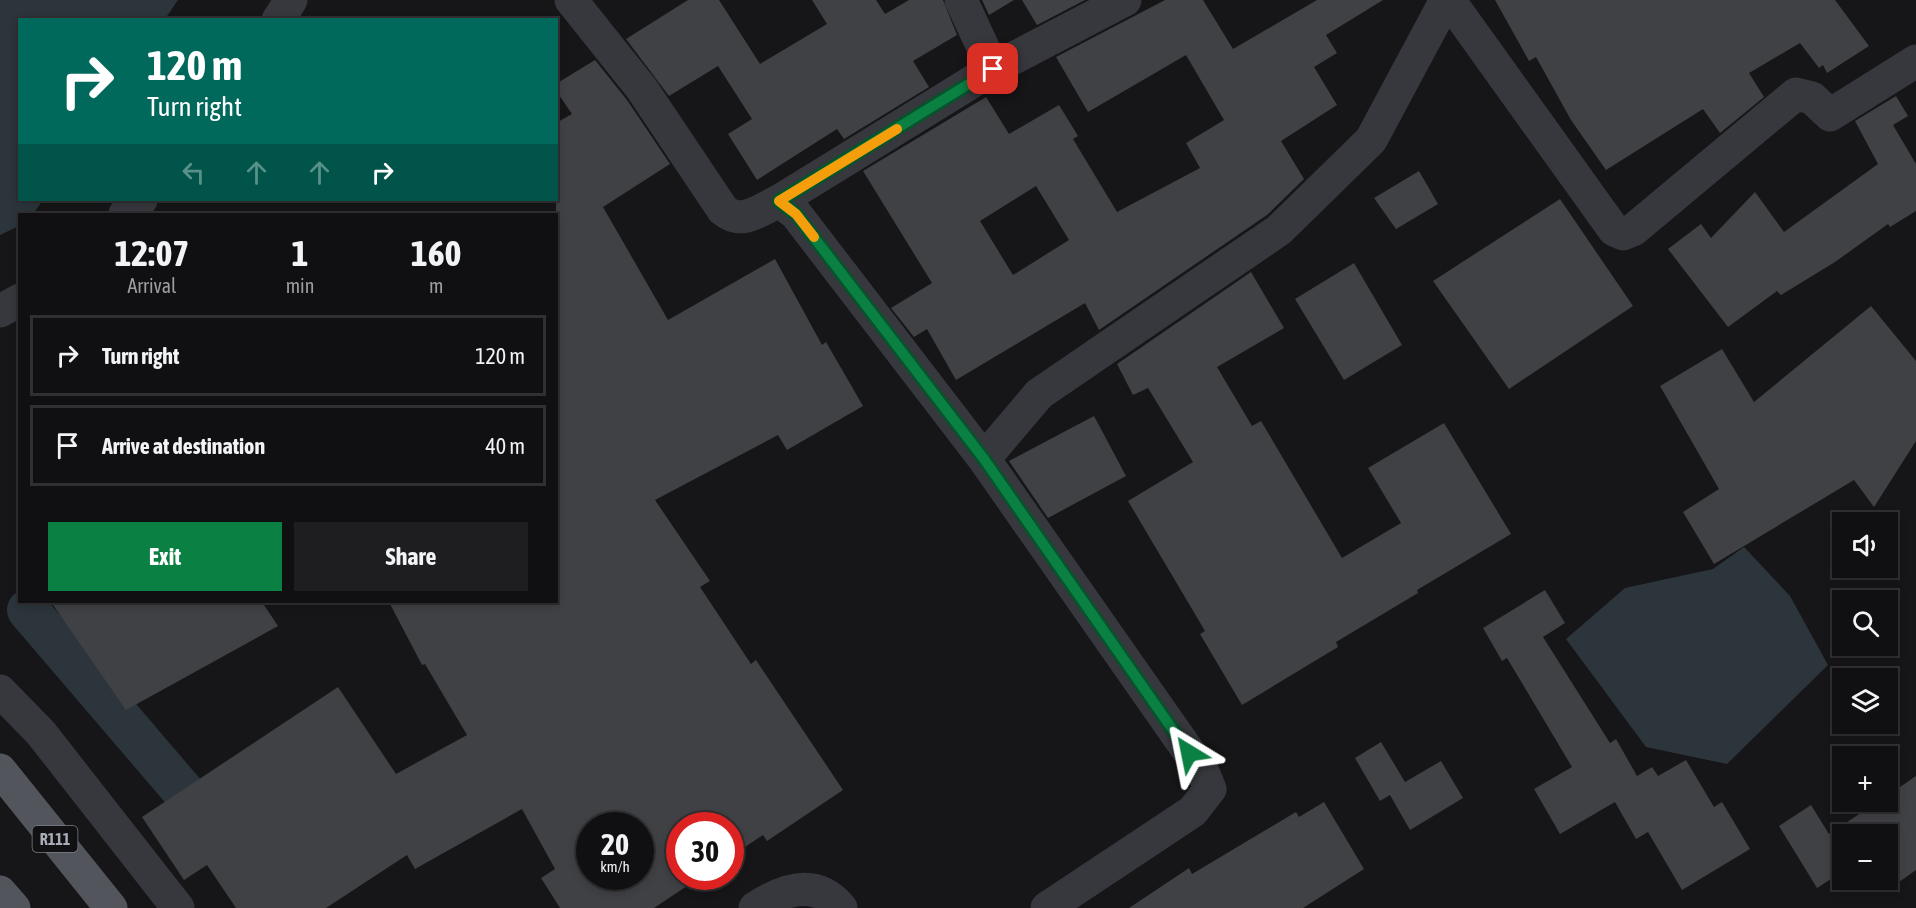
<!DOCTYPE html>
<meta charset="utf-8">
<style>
:root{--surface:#101012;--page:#1e1e20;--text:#f1f3f6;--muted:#9c9d9f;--line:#303032;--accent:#0b8043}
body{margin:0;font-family:"Asap Condensed",sans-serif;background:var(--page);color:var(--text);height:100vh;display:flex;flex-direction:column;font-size:22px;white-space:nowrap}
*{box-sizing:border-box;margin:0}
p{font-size:20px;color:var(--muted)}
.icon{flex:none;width:33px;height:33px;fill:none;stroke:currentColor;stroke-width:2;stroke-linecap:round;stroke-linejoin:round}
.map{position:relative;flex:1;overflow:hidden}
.panel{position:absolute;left:18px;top:213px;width:540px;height:390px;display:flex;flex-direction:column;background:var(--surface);border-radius:0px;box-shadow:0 3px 9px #0003,0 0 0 2px var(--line)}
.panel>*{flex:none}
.top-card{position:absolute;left:18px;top:18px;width:540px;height:183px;border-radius:0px;box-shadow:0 3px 9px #0003,0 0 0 2px var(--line);background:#00695c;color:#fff;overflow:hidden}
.tools{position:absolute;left:1832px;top:512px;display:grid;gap:12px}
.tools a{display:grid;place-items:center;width:66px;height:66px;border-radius:0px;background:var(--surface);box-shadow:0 3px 9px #0003,0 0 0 2px var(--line);font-size:30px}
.speed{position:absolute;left:576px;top:812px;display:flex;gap:12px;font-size:30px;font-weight:700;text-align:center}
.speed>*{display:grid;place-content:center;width:78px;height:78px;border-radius:50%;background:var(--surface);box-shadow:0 3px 9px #0003,0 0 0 2px var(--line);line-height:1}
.speed small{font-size:15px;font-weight:400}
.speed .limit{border:9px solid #d22;background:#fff;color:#111}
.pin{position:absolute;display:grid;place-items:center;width:51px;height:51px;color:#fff;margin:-26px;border-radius:12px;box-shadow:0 3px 9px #0006}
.me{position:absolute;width:66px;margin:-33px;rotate:325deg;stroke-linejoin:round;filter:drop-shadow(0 0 4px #0008)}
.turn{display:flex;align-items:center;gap:21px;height:126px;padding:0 30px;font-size:27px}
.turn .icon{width:78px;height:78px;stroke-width:2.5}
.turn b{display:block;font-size:42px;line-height:51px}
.lanes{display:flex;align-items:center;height:57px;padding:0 30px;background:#0003;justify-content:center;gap:30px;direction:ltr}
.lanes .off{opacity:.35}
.eta{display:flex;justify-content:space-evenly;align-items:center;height:102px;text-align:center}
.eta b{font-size:36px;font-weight:700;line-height:42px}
.primary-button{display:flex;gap:12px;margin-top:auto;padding:12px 30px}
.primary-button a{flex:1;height:69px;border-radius:0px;background:var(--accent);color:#fff;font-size:24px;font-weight:700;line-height:69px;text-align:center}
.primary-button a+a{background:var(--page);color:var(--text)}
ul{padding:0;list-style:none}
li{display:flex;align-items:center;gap:18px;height:81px;margin:0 12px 9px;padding:0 18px;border:3px solid var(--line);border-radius:0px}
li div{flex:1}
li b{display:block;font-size:22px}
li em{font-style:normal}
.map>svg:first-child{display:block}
.water{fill:#2c353c}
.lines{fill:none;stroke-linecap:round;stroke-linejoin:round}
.canal{stroke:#2c353c;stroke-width:42}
.building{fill:#404145;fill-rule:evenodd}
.minor{stroke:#37383d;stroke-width:33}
.major{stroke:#53555c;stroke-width:33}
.route-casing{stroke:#07532c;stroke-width:15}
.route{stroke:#0b8043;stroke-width:10}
.slow{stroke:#f59e0b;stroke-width:10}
.labels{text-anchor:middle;stroke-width:4.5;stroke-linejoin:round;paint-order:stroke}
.shield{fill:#111113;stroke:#7b7e86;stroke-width:1.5}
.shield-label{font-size:16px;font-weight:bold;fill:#a8adb8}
</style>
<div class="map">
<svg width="1916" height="908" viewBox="0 0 1916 908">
<rect width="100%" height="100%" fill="#161618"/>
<path class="water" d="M 0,0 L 178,0 L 165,19 L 20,20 L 20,200 L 43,200 L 33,214 L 20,214 L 19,226 L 0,235 Z
M 1744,547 L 1790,596 L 1828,665 L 1727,764 L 1646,747 L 1566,639 L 1625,588 L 1713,569 Z"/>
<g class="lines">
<path class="canal" d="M 28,610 L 283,908"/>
</g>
<path class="building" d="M 688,0 L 719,0 L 760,64 L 827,24 L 812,0 L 876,0 L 885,14 L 909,0 L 943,0 L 957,35 L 913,61 L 929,87 L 844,139 L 837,129 L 757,180 L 728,134 L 752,119 L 718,66 L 669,96 L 626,39 Z
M 982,0 L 1014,0 L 989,15 Z
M 1022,0 L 1085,0 L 1037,25 Z
M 1165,0 L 1203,0 L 1233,49 L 1317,0 L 1383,0 L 1326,35 L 1337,53 L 1314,67 L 1337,105 L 1281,141 L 1304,179 L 1267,215 L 1099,330 L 1085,303 L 956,380 L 927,329 L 914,337 L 891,308 L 932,283 L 863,171 L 986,97 L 1009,134 L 1059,105 L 1078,136 L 1073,139 L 1117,212 L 1200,168 L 1186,143 L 1224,120 L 1186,55 L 1088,112 L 1056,57 ZM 1036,186 L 1069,240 L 1013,275 L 980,221 Z
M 1495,0 L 1835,0 L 1869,46 L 1827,73 L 1823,65 L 1819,68 L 1800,43 L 1749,73 L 1764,97 L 1720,133 L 1703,109 L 1606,170 L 1571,120 L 1536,57 L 1529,61 Z
M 595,60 L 627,100 L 670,164 L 603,207 L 668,320 L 775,259 L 822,345 L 826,342 L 863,406 L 787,450 L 778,435 L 655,500 L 710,581 L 700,587 L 751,664 L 756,660 L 843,790 L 767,841 L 763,835 L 730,857 L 730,825 L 680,825 L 680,876 L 702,876 L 654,908 L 560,908 L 541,878 L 555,869 L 522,809 L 415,869 L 407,855 L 326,908 L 236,908 L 207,865 L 184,880 L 142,817 L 338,687 L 396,774 L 467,735 L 425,664 L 422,665 L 389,602 L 556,602 L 556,123 L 572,114 L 559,95 L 559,82 ZM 590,825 L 640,825 L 640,876 L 590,876 Z
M 1896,96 L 1908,116 L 1893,125 L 1916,164 L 1916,211 L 1890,227 L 1888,224 L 1835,262 L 1781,295 L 1777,291 L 1728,327 L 1668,249 L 1701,224 L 1711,238 L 1755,192 L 1784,232 L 1878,164 L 1855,121 Z
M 1419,171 L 1438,204 L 1396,229 L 1374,198 Z
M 1560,199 L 1633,306 L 1509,389 L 1433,281 Z
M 1354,263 L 1402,345 L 1344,380 L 1295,299 Z
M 1251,272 L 1284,328 L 1217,367 L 1252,426 L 1261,421 L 1342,558 L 1401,523 L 1368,468 L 1444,423 L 1511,534 L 1417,590 L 1418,593 L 1336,642 L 1338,647 L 1242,705 L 1200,634 L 1205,631 L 1128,501 L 1193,462 L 1148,388 L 1133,395 L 1117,364 Z
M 1871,306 L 1916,361 L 1916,441 L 1874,507 L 1854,480 L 1714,564 L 1683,512 L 1719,489 L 1660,386 L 1722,349 L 1754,402 Z
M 1094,416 L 1126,476 L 1048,518 L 1009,461 Z
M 1545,590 L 1565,623 L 1543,637 L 1610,743 L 1616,739 L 1637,776 L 1652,767 L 1658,776 L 1686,760 L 1714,807 L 1722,802 L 1750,849 L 1682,890 L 1648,832 L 1636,839 L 1615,802 L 1560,834 L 1534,789 L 1572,767 L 1507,658 L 1502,661 L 1483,628 Z
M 51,602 L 262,602 L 278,626 L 126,710 Z
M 1381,742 L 1405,782 L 1441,761 L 1463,798 L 1410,830 L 1390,795 L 1380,801 L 1355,758 Z
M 1916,776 L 1916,870 L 1892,887 L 1886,879 L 1887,834 L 1842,834 L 1842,872 L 1817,888 L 1779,826 L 1811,805 L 1829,834 L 1879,801 L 1887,801 L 1887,796 Z
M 1324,802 L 1364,869 L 1303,908 L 1129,908 L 1189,868 L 1192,874 L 1296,812 L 1299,817 Z"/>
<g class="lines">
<path class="minor" d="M 571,0 L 642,89 L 723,210 C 742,226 760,210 779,201 L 993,69 L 1125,0
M 961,0 L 993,69
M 1449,0 L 1614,230 L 1623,234 L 1633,230 L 1796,94 L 1812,98 L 1830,115 L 1916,61
M 278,20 L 291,0
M 779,201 L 796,214 L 984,459 L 1203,772 L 1210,789 L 1193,811 L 1047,908
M 125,214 L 141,200
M 0,311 L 20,300
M 984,459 L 1039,394 L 1279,230 L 1371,140 L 1446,0
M 0,691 L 41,733 L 178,908
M 755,908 C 784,889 816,878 841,908"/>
<path class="major" d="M 0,770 L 111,908
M 0,892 L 14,908"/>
</g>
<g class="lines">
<g class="route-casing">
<path id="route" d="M 993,69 L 779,201 L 796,214 L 984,459 L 1189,753"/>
</g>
<use href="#route" class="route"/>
<path class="slow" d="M 814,237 L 796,214 L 779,201 L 897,129"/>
</g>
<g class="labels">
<rect class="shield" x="32.5" y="826" width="45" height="26" rx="4.5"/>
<g class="shield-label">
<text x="55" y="845">R111</text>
</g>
</g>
</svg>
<div class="tools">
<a><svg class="icon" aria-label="sound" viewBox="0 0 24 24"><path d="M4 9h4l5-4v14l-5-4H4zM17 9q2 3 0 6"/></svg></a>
<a><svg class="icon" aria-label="search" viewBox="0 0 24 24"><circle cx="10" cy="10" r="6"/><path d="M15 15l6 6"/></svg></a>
<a><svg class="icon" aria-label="layers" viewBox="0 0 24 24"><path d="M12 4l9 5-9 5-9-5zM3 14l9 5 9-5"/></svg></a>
<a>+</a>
<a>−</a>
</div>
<div class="speed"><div>20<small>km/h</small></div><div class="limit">30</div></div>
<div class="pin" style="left:993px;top:69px;background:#d93025"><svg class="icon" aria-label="arrive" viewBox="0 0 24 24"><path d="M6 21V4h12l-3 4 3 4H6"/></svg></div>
<svg class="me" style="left:1189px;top:753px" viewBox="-20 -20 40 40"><path d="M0-17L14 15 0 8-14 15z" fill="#0b8043" stroke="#fff" stroke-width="4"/></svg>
<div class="top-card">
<div class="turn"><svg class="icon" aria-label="right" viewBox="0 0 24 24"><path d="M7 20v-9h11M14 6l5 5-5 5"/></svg><div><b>120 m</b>Turn right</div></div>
<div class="lanes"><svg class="icon off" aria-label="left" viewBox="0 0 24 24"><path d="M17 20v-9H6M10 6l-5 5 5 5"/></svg><svg class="icon off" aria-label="ahead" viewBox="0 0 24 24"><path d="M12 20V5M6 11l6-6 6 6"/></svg><svg class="icon off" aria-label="ahead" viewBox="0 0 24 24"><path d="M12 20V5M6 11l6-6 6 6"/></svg><svg class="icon" aria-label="right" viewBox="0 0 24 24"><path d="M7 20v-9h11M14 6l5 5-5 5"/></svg></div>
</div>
<section class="panel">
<div class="eta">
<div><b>12:07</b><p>Arrival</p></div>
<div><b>1</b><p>min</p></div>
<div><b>160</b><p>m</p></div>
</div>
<ul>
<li><svg class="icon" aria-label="right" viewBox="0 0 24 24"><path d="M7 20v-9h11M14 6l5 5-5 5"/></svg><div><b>Turn right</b></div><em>120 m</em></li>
<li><svg class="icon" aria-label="arrive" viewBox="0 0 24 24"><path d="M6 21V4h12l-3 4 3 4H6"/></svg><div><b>Arrive at destination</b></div><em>40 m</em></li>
</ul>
<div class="primary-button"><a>Exit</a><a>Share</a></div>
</section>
</div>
